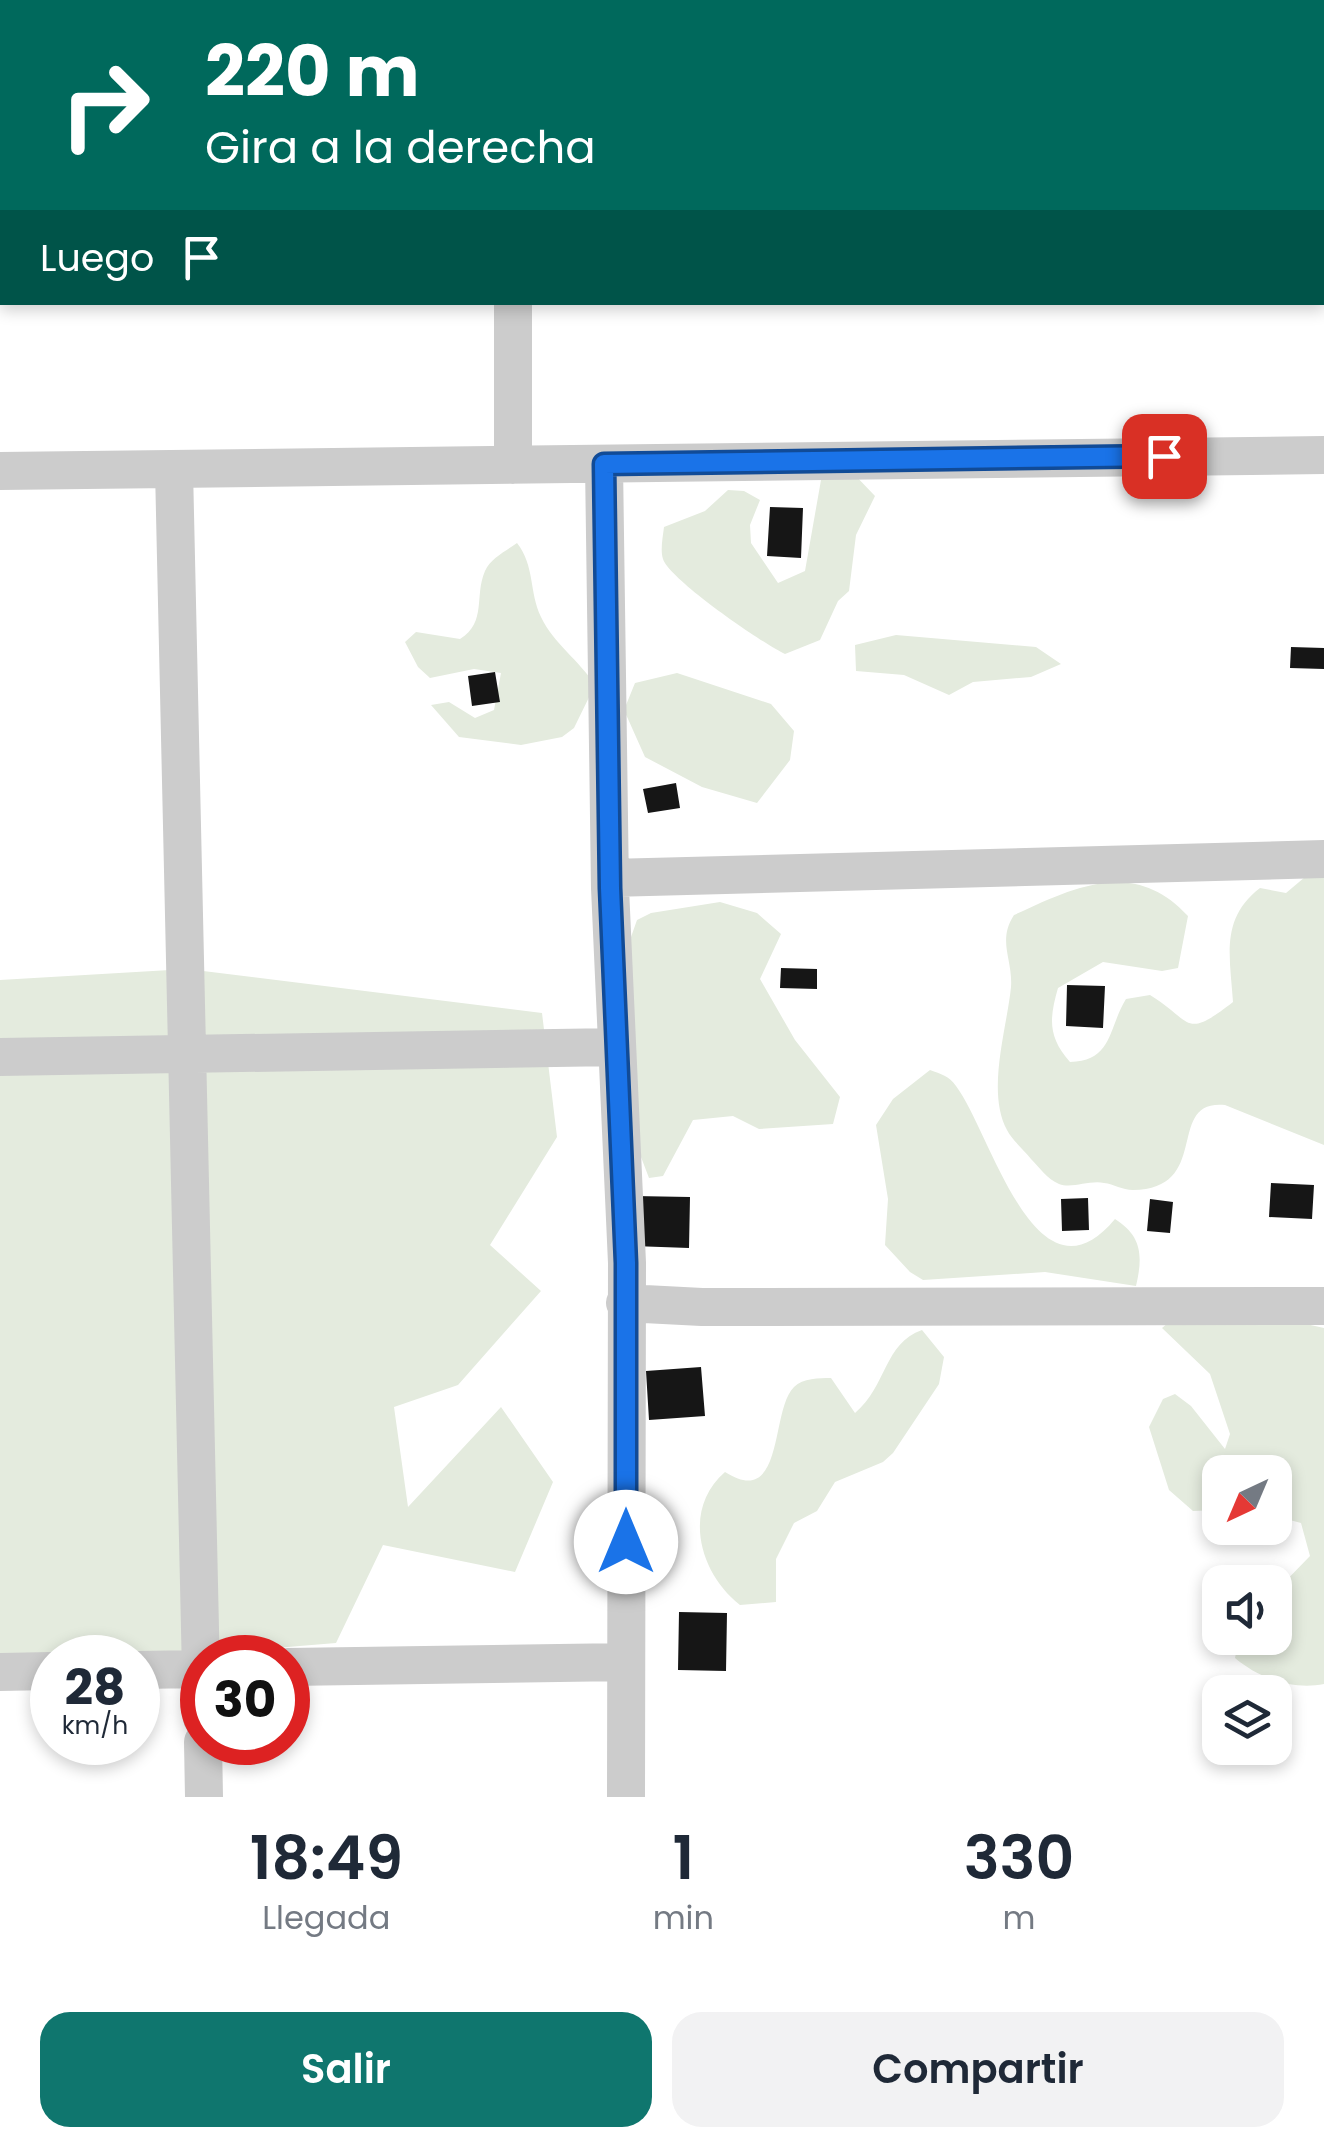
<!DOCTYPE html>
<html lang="es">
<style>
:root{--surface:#fff;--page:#f2f2f3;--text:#1f2937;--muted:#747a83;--accent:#0f766e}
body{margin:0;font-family:Poppins,sans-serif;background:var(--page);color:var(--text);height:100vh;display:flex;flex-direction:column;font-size:38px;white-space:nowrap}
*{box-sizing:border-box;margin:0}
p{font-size:32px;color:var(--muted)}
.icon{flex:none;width:55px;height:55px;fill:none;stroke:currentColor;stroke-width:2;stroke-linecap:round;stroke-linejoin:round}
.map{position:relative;height:1797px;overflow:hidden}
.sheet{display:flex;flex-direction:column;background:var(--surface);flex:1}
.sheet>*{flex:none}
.hud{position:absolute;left:0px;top:0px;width:1325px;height:305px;box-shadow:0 5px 15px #0003;background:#00695c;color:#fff;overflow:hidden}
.needle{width:65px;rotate:224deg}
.controls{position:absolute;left:1202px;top:1455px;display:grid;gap:20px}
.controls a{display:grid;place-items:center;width:90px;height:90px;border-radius:20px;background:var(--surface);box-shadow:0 5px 15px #0003;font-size:50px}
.speed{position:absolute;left:30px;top:1635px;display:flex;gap:20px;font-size:50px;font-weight:700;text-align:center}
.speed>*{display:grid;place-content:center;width:130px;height:130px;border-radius:50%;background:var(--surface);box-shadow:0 5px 15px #0003;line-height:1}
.speed small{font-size:25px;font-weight:400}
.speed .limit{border:15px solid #d22;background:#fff;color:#111}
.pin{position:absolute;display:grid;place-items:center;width:85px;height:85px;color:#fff;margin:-42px;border-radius:20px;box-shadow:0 5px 15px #0006}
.me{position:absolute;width:110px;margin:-55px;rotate:0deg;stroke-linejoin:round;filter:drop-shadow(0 0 8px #0008)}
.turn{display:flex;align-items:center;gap:35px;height:210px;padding:0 40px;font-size:45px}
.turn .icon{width:130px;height:130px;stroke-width:2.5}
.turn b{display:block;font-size:70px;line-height:85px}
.then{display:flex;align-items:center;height:95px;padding:0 40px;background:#0003;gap:20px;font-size:38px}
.eta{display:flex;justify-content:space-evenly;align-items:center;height:170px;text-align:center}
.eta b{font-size:60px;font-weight:600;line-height:70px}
.button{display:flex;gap:20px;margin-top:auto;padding:20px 40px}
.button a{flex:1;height:115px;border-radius:30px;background:var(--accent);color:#fff;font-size:40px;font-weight:600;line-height:115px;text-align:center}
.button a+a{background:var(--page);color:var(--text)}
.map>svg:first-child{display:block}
.green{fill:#e4ebde}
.building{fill:#161616}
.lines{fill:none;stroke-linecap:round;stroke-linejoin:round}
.minor{stroke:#ccc;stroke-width:38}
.route-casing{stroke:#114b97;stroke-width:25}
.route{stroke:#1a73e8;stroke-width:18}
</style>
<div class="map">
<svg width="1324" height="1797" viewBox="0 0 1324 1797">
<rect width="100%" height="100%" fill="#fff"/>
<path class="green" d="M 852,472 L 875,496 L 856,535 L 849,591 L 838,601 L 820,640 L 785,654 C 762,643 670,580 663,559 C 660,550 663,536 664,527 L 705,511 L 728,490 L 744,491 L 760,500 L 750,525 L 751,543 L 778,583 L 805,571 L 821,480 Z
M 517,543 C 535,566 529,592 541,617 C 554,644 579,660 595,685 L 574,728 L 562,737 L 521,745 L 459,737 L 431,705 L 449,702 L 475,718 L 494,710 L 501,673 L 474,669 L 430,678 L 418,667 L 405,642 L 416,632 L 460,639 C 487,622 474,596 485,571 C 491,558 506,551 517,543 Z
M 896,635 L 1036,647 L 1061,664 L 1031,677 L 973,682 L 949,695 L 904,675 L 856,671 L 855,645 Z
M 677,673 L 771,704 L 794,731 L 790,760 L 757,803 L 702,787 L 645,757 L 624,710 L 635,683 Z
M 1324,870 L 1324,1145 L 1225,1105 C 1164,1099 1213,1189 1133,1190 C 1122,1190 1114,1184 1104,1183 C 1089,1180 1072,1189 1059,1184 C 1047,1179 1040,1168 1031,1159 C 1024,1150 1012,1140 1007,1130 C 986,1092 1007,1028 1011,987 C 1013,959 997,941 1014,915 C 1076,886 1135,858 1188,916 L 1178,968 L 1162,971 L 1103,962 L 1058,988 C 1049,1019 1048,1037 1070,1062 C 1113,1061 1108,1028 1126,999 L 1150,995 C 1193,1021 1183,1041 1233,1002 C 1230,956 1220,919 1260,888 L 1286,893 L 1305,877 Z
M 720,902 L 757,913 L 781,934 L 760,979 L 795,1040 L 840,1097 L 833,1124 L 759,1129 L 733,1116 L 693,1120 L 663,1176 L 649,1178 L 641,1157 L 617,977 L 637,920 L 651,913 Z
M 187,969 L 542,1013 L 557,1137 L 490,1245 L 541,1291 L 458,1385 L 394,1407 L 408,1507 L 501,1407 L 553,1482 L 515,1572 L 383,1545 L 336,1643 L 138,1659 L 52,1658 L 0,1670 L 0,980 Z
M 930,1070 C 941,1074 949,1076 956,1086 C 991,1132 1036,1314 1115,1219 C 1142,1236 1143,1256 1136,1286 L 1045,1272 L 923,1280 L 910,1272 L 885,1245 L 888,1199 L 876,1125 L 893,1099 Z
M 1174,1318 L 1288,1320 L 1324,1328 L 1324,1684 C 1293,1690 1260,1679 1235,1658 L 1239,1638 L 1275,1638 L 1275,1592 L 1310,1556 L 1301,1523 L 1275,1516 L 1275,1472 L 1220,1472 L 1220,1510 L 1193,1511 L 1169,1490 L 1149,1427 L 1163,1399 L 1175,1394 L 1191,1406 L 1225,1449 L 1230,1434 L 1210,1374 L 1162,1328 Z
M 922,1330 L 944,1357 L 939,1384 L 893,1453 L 883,1462 L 835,1482 L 817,1511 L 794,1523 L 776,1559 L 776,1602 L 740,1605 C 699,1573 682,1509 725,1472 C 785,1510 770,1410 794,1387 C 803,1378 819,1378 831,1378 L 855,1413 C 887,1386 884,1343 922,1330 Z"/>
<path class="building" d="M 770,507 L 803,508 L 801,558 L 767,556 Z
M 1291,647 L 1324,648 L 1324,669 L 1290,668 Z
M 495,672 L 500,702 L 472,706 L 468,676 Z
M 676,783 L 680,808 L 648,813 L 643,789 Z
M 781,968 L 817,969 L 817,989 L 780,988 Z
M 1067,985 L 1105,986 L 1103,1028 L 1066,1026 Z
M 1271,1183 L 1314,1185 L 1312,1219 L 1269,1217 Z
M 634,1196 L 690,1197 L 689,1248 L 633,1246 Z
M 1088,1198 L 1089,1230 L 1062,1231 L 1061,1199 Z
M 1150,1199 L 1173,1202 L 1170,1233 L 1147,1231 Z
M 701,1367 L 705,1416 L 649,1420 L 646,1371 Z
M 679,1612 L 727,1613 L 726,1671 L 678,1670 Z"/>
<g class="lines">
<path class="minor" d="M 513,0 L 513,2
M 0,22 L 2,22
M 604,464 L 610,888 L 627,1263 L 626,1797
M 513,465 L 513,302
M 174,469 L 202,1718
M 0,471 L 1324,455
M 610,878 L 1324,859
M 0,1057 L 617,1047
M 625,1303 L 702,1307 L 1324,1306
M 288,1667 L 626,1662
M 138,1670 L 202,1669
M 0,1672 L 52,1671
M 203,1742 L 204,1797"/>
</g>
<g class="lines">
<g class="route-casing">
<path id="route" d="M 626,1542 L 626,1263 L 610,888 L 604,464 L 1164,456"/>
</g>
<use href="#route" class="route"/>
</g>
</svg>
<div class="controls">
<a><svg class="needle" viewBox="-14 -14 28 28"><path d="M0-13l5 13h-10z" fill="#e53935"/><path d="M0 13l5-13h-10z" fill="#747a83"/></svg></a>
<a><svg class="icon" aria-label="sound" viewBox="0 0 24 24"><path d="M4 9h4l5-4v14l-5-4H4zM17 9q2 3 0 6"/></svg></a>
<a><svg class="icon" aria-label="layers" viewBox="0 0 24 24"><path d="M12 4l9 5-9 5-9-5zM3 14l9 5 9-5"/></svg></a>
</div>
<div class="speed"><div>28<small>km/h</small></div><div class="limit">30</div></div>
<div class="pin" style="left:1164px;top:456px;background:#d93025"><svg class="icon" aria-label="arrive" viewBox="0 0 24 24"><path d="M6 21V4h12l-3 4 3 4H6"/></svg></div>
<svg class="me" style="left:626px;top:1542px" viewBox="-20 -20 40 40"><circle r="19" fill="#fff"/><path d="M0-13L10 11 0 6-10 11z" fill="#1a73e8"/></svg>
<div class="hud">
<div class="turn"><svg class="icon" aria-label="right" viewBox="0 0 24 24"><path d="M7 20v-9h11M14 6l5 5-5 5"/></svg><div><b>220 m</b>Gira a la derecha</div></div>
<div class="then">Luego<svg class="icon" aria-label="arrive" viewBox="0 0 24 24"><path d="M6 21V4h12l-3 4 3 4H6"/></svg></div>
</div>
</div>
<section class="sheet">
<div class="eta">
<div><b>18:49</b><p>Llegada</p></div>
<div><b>1</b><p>min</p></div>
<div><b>330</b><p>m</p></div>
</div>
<div class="button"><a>Salir</a><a>Compartir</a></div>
</section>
